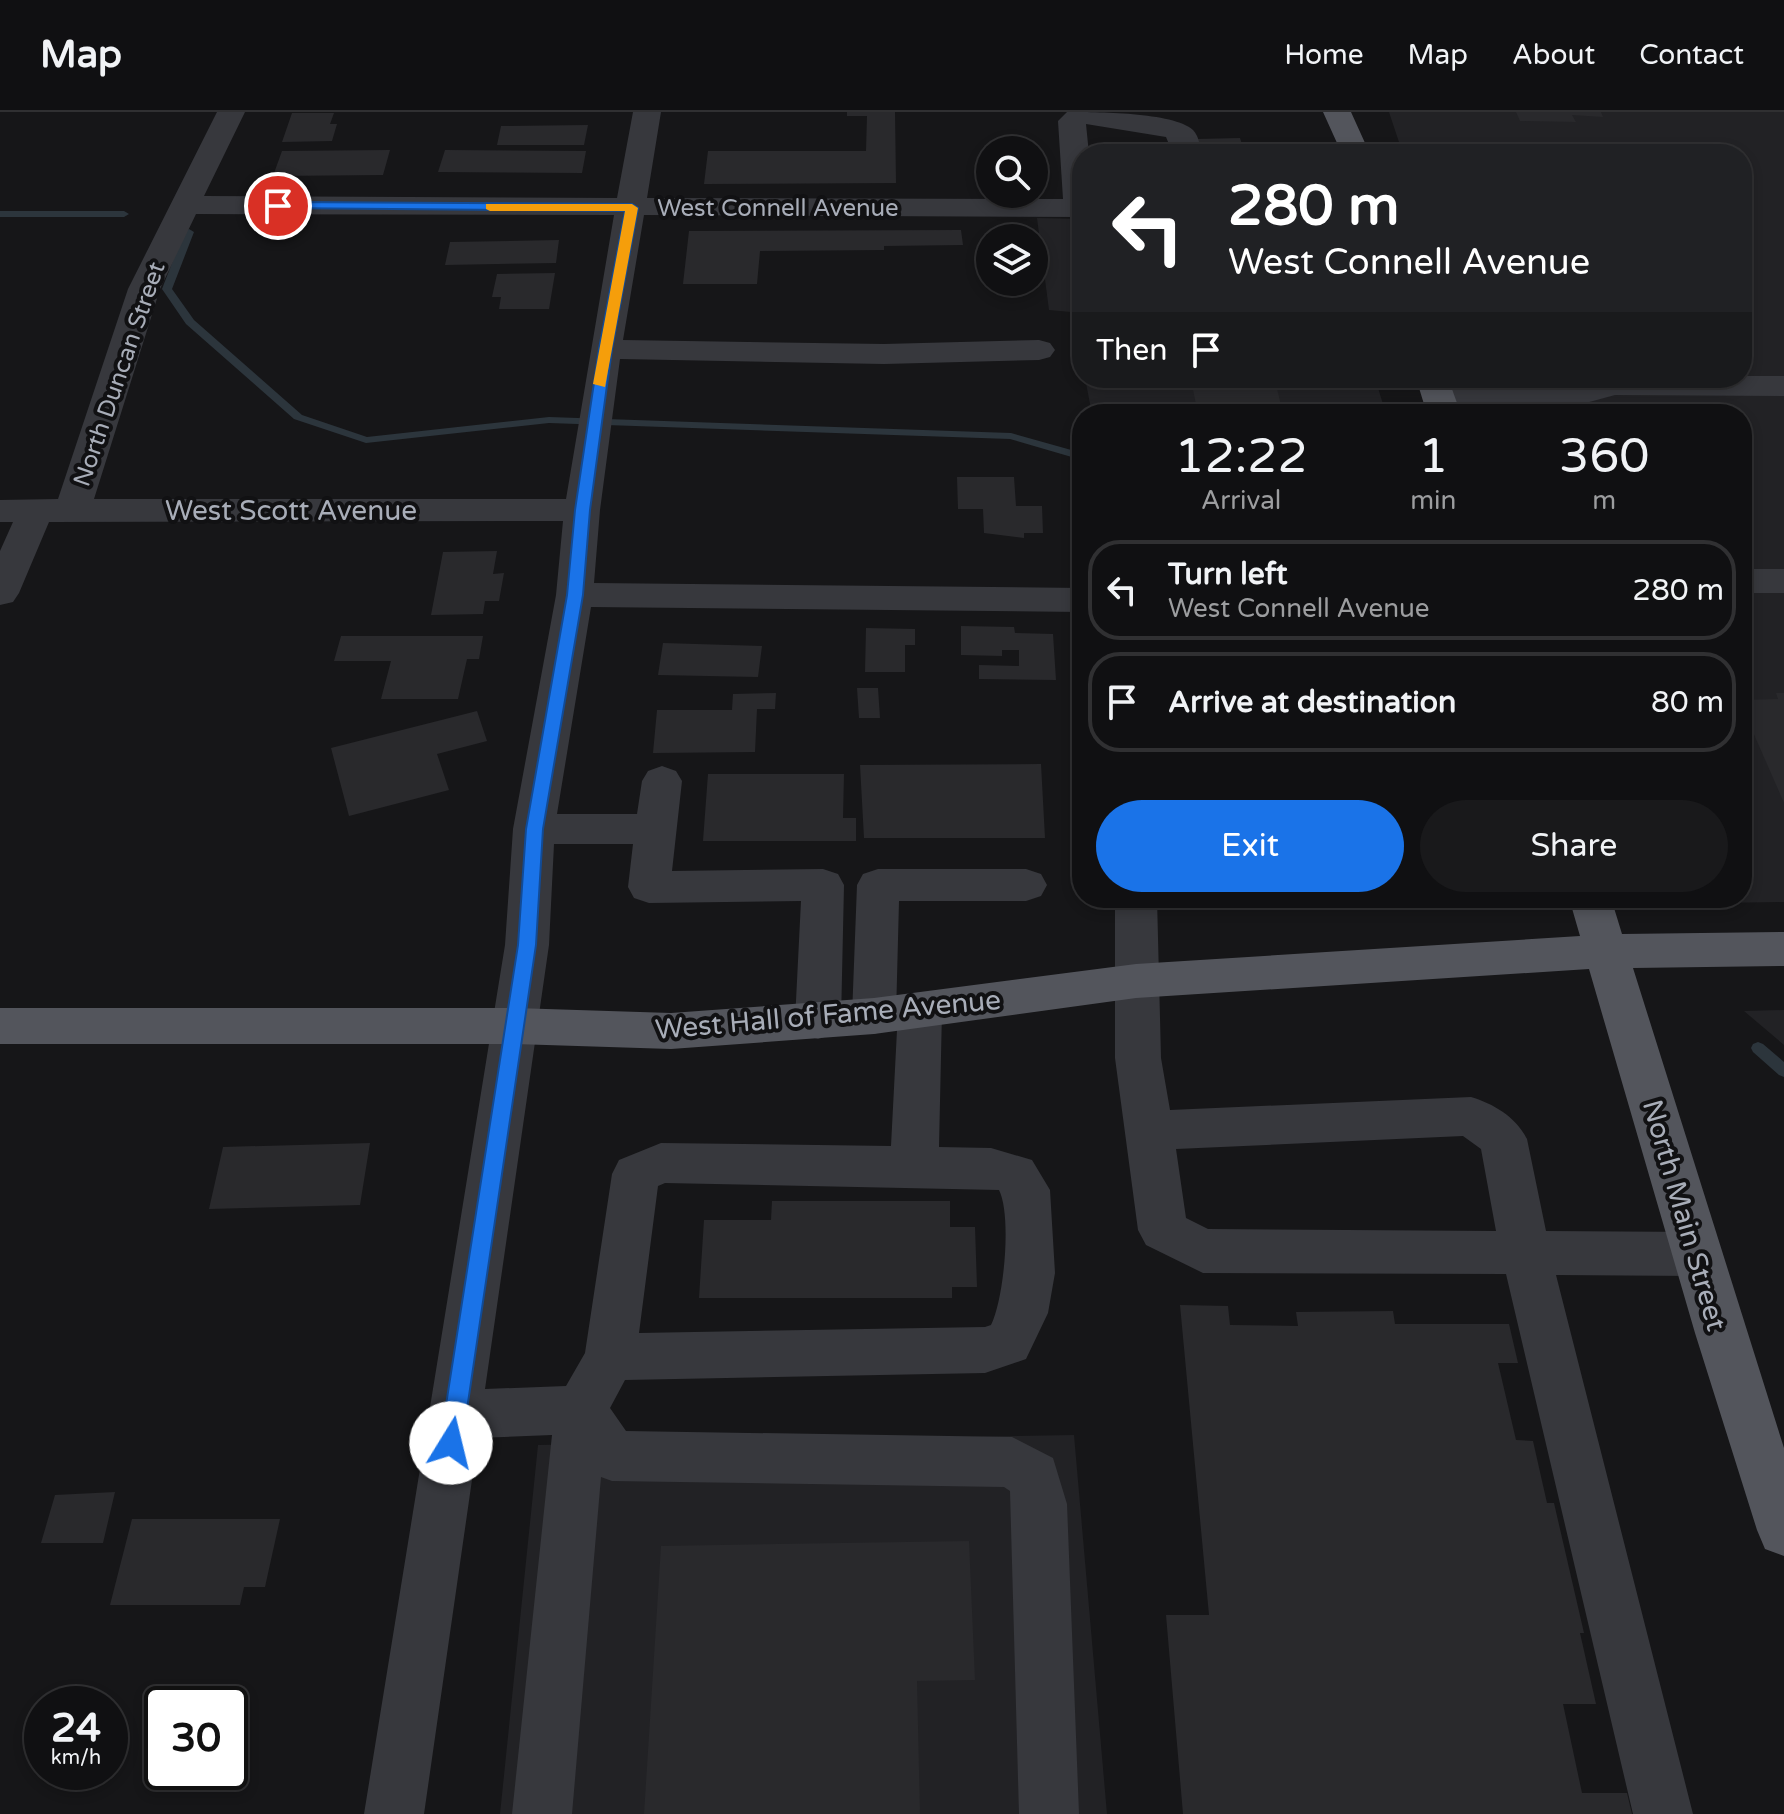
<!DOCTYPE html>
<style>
:root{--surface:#101012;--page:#19191b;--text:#f1f3f6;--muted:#9c9d9f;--line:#303032;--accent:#1a73e8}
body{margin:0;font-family:"Varela Round",sans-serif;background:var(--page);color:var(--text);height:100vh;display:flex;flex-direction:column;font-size:30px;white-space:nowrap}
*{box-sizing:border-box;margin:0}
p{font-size:26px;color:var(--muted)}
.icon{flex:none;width:44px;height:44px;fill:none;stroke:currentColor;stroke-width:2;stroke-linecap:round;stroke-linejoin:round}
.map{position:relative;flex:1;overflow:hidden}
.drawer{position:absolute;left:1072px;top:292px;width:680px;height:504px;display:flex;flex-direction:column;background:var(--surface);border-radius:32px;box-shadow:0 4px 12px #0003,0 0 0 2px var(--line)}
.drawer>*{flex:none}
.guide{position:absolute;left:1072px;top:32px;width:680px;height:244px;border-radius:32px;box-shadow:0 4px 12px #0003,0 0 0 2px var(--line);background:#202124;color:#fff;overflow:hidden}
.fabs{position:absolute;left:976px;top:24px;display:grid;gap:16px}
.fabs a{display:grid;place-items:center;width:72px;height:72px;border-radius:50%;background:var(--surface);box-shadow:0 4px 12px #0003,0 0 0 2px var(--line);font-size:40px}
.speed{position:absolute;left:24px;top:1574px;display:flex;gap:16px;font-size:40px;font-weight:700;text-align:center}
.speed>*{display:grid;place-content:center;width:104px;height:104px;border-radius:50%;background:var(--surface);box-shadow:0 4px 12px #0003,0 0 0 2px var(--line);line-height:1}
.speed small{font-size:20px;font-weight:400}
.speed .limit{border:4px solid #111;border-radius:12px;background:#fff;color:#111}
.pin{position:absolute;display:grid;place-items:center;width:68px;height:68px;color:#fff;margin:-34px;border:4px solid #fff;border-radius:50%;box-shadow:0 2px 8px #0007}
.me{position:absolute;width:88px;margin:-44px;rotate:9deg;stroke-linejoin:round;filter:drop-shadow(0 0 6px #0008)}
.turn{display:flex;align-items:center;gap:28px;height:168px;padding:0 24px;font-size:36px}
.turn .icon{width:104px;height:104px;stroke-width:2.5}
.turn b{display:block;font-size:56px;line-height:68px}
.then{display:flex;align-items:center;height:76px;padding:0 24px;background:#0003;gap:16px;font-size:30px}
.eta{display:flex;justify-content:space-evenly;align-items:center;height:136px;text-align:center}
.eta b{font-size:48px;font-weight:600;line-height:56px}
.primary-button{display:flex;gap:16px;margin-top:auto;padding:16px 24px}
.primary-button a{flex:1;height:92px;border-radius:48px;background:var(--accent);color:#fff;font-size:32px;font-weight:600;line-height:92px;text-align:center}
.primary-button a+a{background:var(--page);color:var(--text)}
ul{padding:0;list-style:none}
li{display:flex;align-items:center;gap:24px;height:100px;margin:0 16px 12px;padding:0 8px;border:4px solid var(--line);border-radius:32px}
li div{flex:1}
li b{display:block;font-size:30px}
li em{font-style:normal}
header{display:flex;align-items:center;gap:48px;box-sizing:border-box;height:112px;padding:0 40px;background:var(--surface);border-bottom:2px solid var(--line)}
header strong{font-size:38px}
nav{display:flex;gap:44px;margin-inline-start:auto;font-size:28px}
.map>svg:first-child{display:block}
.built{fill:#222225}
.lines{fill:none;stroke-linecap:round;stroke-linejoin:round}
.stream{fill:#2c353c;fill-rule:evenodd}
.building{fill:#29292c}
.minor{fill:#37383d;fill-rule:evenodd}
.major{fill:#53555c;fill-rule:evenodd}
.route{fill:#1a73e8;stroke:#114b97;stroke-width:2}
.slow{fill:#f59e0b}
.labels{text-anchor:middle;stroke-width:8;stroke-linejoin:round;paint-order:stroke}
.far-street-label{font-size:24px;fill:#a8adb8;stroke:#111113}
.street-label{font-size:28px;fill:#a8adb8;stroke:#111113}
</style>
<header>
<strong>Map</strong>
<nav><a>Home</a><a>Map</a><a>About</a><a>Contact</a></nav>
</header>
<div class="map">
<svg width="1784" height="1702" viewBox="0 0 1784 1702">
<rect width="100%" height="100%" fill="#161618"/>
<path class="built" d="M 1389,0 L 1784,0 L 1784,790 L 1717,791 L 1699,786 L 1742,786 L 1742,302 L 1490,302 L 1478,266 L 1742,266 L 1742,42 L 1403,42 Z
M 1037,106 L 1082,107 L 1082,253 L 1071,200 L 1049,198 Z
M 1085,266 L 1375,266 L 1386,302 L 1092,302 Z
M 1784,898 L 1784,933 L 1744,899 Z
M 1074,1323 L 1107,1702 L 500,1702 L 538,1333 Z"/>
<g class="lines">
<path class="stream" d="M 0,99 L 124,99 L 129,102 L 124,105 L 0,105 Z
M 189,117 L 194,120 L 172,177 L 194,208 L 302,303 L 367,325 L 549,305 L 1011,321 L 1082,341 L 1082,348 L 1010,327 L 549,311 L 366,331 L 294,307 L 186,212 L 162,177 L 184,120 Z
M 1758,930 L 1763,932 L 1784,950 L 1784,965 L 1779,963 L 1753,940 L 1751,936 L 1753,932 Z"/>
</g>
<path class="building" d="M 847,0 L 895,0 L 896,71 L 704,72 L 708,39 L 866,39 L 867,4 L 847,4 Z
M 1516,0 L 1601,0 L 1603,5 L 1572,3 L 1576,10 L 1520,9 Z
M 292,1 L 334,1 L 330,12 L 337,12 L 332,29 L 282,30 Z
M 588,13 L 584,33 L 497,33 L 501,14 Z
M 1240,26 L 1245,42 L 1200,42 L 1196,27 Z
M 390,38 L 383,63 L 273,64 L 282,39 Z
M 445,38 L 586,39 L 582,61 L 438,60 Z
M 961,118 L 963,133 L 884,134 L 884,138 L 760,139 L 757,172 L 683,172 L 689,119 Z
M 559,128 L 556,151 L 445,153 L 450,130 Z
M 555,161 L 549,197 L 499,197 L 501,185 L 492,185 L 497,162 Z
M 1191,268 L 1275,268 L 1283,302 L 1198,302 Z
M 957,365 L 1014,365 L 1016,394 L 1042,394 L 1043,421 L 1024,421 L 1024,426 L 984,421 L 983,397 L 958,397 Z
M 497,439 L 493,462 L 504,461 L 499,489 L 485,489 L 483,502 L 431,503 L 443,440 Z
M 961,514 L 1014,515 L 1015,521 L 1053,522 L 1056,568 L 979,567 L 979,553 L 1019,554 L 1019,538 L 1002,538 L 1002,544 L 961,543 Z
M 866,516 L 915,517 L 915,533 L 905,533 L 905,560 L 865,560 Z
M 341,524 L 483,524 L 479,547 L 467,547 L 458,587 L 381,587 L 391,549 L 334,549 Z
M 663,531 L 762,534 L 758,565 L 658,563 Z
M 857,576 L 878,576 L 880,606 L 859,606 Z
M 776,581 L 775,597 L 757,597 L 755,640 L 653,641 L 657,598 L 732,598 L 733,582 Z
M 1776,581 L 1784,581 L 1784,691 L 1742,595 L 1742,588 L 1778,587 Z
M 477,599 L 487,629 L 437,642 L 449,678 L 349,704 L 331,636 Z
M 1041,652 L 1045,726 L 864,726 L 860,653 Z
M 708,662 L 844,662 L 843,706 L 856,706 L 856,729 L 703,729 Z
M 370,1031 L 360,1093 L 209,1097 L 223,1035 Z
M 772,1089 L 950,1089 L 950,1115 L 975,1115 L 977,1175 L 952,1175 L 952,1186 L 699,1186 L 704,1108 L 771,1108 Z
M 1180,1193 L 1228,1194 L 1230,1213 L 1298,1214 L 1296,1200 L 1393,1199 L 1395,1212 L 1509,1212 L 1518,1251 L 1498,1251 L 1516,1328 L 1533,1329 L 1547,1391 L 1554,1391 L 1584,1521 L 1580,1521 L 1596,1592 L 1563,1592 L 1582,1681 L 1627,1681 L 1632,1702 L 1183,1702 L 1166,1503 L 1209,1503 Z
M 115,1380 L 103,1431 L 41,1431 L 55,1383 Z
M 132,1407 L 280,1407 L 265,1475 L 244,1475 L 240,1493 L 110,1493 Z
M 969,1429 L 975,1568 L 917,1569 L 920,1702 L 644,1702 L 661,1434 Z"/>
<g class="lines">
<path class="minor" d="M 217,0 L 245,0 L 204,84 L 617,86 L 633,0 L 661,0 L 647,86 L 1063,87 L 1058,9 L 1067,0 C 1094,0 1174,0 1193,18 C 1199,24 1200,34 1201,42 L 1173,42 L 1166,25 L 1086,12 L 1089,42 L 1082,42 L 1082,105 L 644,103 L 623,228 L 884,232 L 1039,228 L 1050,231 L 1055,238 L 1050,245 L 1039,248 L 884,252 L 620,247 L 600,398 L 594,471 L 1082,476 L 1082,500 L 591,495 L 557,702 L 637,702 L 642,669 L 648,659 L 662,654 L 676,659 L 682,669 L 672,759 L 823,757 L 838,762 L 844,773 L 841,909 L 834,922 L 818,927 L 802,922 L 795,909 L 801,789 L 649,791 L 634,786 L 628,775 L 633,732 L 554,732 L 549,833 L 485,1277 L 566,1274 L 585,1241 L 612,1062 L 619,1048 L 661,1031 L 891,1034 L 898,899 L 904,886 L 920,881 L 936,886 L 942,899 L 939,1035 L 991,1036 L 1032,1048 L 1050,1078 L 1055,1161 L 1048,1201 L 1026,1247 L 985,1261 L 625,1268 L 610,1296 L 626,1319 L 1012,1325 L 1053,1346 L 1067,1392 L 1079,1702 L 1019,1702 L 1010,1379 L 1004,1375 L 612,1369 L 601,1365 L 572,1702 L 512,1702 L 552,1323 L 478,1326 L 424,1702 L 364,1702 L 505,833 L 513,717 L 556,483 L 563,409 L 49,410 L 19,481 L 13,490 L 0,493 L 0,439 L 13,410 L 0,410 L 0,388 L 58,387 L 128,177 ZM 196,102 L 614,103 L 566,387 L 94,387 L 160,177 ZM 665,1071 L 999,1078 C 1012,1104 1004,1187 991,1213 L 985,1215 L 639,1221 L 658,1074 Z
M 1742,264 L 1784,264 L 1784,284 L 1615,283 L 1571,295 L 1439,295 L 1427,292 L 1422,285 L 1427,278 L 1439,275 L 1575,273 L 1569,266 Z
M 1742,457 L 1784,457 L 1784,481 L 1742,481 Z
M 878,757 L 1026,757 L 1041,762 L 1047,773 L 1041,784 L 1026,789 L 899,789 L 896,904 L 890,917 L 874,922 L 858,917 L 852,904 L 857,773 L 863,762 Z
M 1115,786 L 1157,786 L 1161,946 L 1170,998 L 1471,985 C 1494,992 1516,1005 1527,1027 L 1546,1119 L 1696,1120 L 1713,1127 L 1721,1142 L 1713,1157 L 1696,1164 L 1556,1163 L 1693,1702 L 1633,1702 L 1506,1162 L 1203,1161 L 1146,1133 L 1138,1118 L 1115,946 ZM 1463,1024 L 1481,1037 L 1496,1119 L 1208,1117 L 1186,1106 L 1176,1037 Z"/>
<path class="major" d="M 1323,0 L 1351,0 L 1370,42 L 1342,42 Z
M 1416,266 L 1448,266 L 1461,302 L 1427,302 Z
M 1569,786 L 1611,786 L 1622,822 L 1784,820 L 1784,854 L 1633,856 L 1784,1336 L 1784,1444 L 1765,1437 L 1757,1418 L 1695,1221 L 1589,857 L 1136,886 L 874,922 L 671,937 L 515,932 L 0,932 L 0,896 L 515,896 L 671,901 L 874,886 L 1136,852 L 1580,824 Z"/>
</g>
<path class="route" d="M 278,90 L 632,92 L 638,96 L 612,237 L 590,398 L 583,483 L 543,717 L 536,833 L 462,1331 L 459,1338 L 451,1341 L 444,1338 L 440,1331 L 518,833 L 526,717 L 567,483 L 575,398 L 599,237 L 625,99 L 273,96 L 272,94 Z"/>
<path class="slow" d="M 486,92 L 632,92 L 638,96 L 605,275 L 593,272 L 625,99 L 490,99 L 486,97 Z"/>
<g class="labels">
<g class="far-street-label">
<text x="778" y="104">West Connell Avenue</text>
<text transform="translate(119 262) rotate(-71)" y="8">North Duncan Street</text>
</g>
<g class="street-label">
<text x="291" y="408">West Scott Avenue</text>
<text transform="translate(828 902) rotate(-5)" y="10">West Hall of Fame Avenue</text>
<text transform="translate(1685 1103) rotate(74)" y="10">North Main Street</text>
</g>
</g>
</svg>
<div class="fabs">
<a><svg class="icon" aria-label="search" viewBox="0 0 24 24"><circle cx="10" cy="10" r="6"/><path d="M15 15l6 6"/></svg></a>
<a><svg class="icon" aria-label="layers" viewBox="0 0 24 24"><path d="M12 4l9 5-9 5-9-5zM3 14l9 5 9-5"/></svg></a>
</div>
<div class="speed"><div>24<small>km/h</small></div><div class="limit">30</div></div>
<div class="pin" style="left:278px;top:94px;background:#d93025"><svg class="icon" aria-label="arrive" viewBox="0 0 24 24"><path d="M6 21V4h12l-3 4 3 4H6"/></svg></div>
<svg class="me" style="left:451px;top:1331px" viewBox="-20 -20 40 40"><circle r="19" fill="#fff"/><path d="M0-13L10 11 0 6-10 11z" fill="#1a73e8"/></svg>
<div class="guide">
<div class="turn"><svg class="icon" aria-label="left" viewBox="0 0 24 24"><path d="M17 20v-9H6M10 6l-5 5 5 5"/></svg><div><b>280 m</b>West Connell Avenue</div></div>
<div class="then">Then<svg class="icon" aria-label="arrive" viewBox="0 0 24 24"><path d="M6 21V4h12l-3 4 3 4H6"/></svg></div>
</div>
<section class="drawer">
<div class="eta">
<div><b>12:22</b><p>Arrival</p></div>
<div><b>1</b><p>min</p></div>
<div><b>360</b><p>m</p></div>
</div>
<ul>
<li><svg class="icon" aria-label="left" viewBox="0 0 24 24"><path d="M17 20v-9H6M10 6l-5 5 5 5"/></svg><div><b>Turn left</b><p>West Connell Avenue</p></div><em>280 m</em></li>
<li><svg class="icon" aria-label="arrive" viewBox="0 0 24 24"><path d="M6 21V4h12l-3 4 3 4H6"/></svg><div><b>Arrive at destination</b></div><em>80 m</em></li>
</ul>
<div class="primary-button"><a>Exit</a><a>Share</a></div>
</section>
</div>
